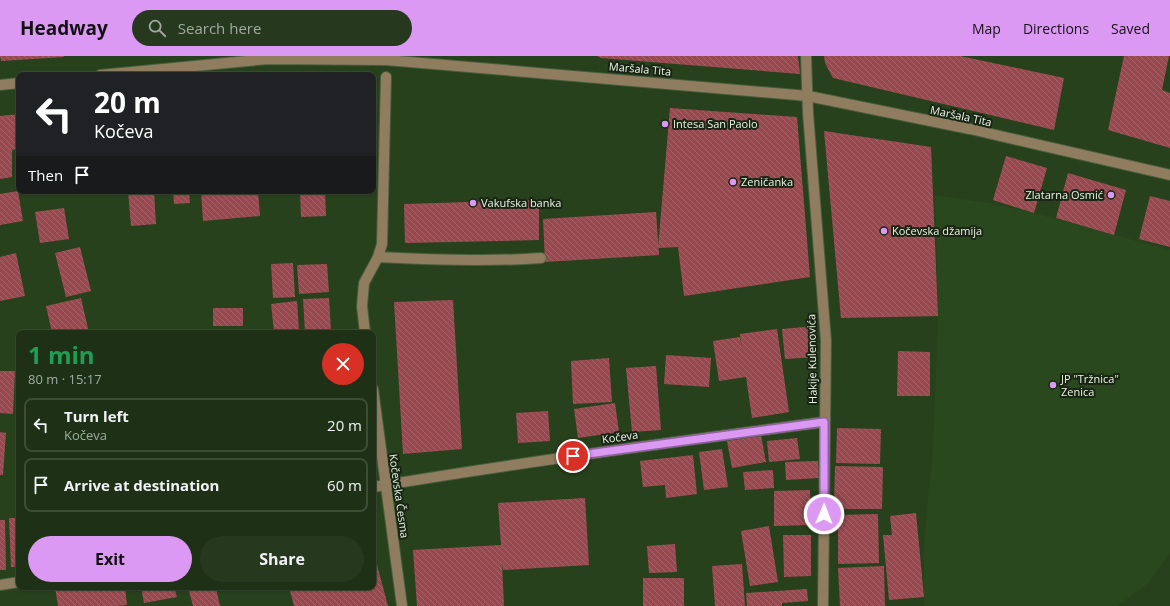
<!DOCTYPE html>
<meta charset="utf-8">
<style>
:root{--surface:#1e3116;--page:#26391f;--text:#f1f3f6;--muted:#a1a9a1;--line:#3c4c35;--accent:#dc99f4}
body{margin:0;font-family:"Open Sans",sans-serif;background:var(--page);color:var(--text);height:100vh;display:flex;flex-direction:column;font-size:15px;white-space:nowrap}
*{box-sizing:border-box;margin:0}
p{font-size:13px;color:var(--muted)}
.icon{flex:none;width:22px;height:22px;fill:none;stroke:currentColor;stroke-width:2;stroke-linecap:round;stroke-linejoin:round}
.map{position:relative;flex:1;overflow:hidden}
.side{position:absolute;left:16px;top:274px;width:360px;height:260px;display:flex;flex-direction:column;background:var(--surface);border-radius:8px;box-shadow:0 1px 3px #0004,0 0 0 1px var(--line)}
.side>*{flex:none}
.guide{position:absolute;left:16px;top:16px;width:360px;height:122px;border-radius:8px;box-shadow:0 1px 3px #0004,0 0 0 1px var(--line);background:#202124;color:#fff;overflow:hidden}
.pin{position:absolute;display:grid;place-items:center;width:34px;height:34px;color:#fff;margin:-17px;border:2px solid #fff;border-radius:50%;box-shadow:0 1px 4px #0007}
.me{position:absolute;width:44px;margin:-22px;rotate:1deg;stroke-linejoin:round;filter:drop-shadow(0 0 3px #0008)}
.turn{display:flex;align-items:center;gap:14px;height:84px;padding:0 12px;font-size:18px}
.turn .icon{width:52px;height:52px;stroke-width:2.5}
.turn b{display:block;font-size:28px;line-height:34px}
.then{display:flex;align-items:center;height:38px;padding:0 12px;background:#0003;gap:8px;font-size:15px}
.round{display:grid;place-items:center;flex:none;width:42px;height:42px;border-radius:21px;background:var(--page)}
.summary{display:flex;align-items:center;justify-content:space-between;height:68px;padding:0 12px}
h1{font-size:24px;font-weight:700;line-height:30px;color:#1e9e55}
.action{display:flex;gap:8px;margin-top:auto;padding:8px 12px}
.action a{flex:1;height:46px;border-radius:24px;background:var(--accent);color:#111;font-size:16px;font-weight:700;line-height:46px;text-align:center}
.action a+a{background:var(--page);color:var(--text)}
ul{padding:0;list-style:none}
li{display:flex;align-items:center;gap:12px;height:54px;margin:0 8px 6px;padding:0 4px;border:2px solid var(--line);border-radius:8px}
li div{flex:1}
li b{display:block;font-size:15px}
li em{font-style:normal}
header{display:flex;align-items:center;gap:24px;box-sizing:border-box;height:56px;padding:0 20px;background:var(--accent);color:#111}
header strong{font-size:19px}
nav{display:flex;gap:22px;margin-inline-start:auto;font-size:14px}
.search{width:280px;height:36px;background:var(--page);display:flex;align-items:center;gap:10px;box-sizing:border-box;padding:0 14px;border-radius:22px;color:var(--muted);font-size:15px}
.map>svg:first-child{display:block}
.built{fill:#2a481d}
.building{fill:url(#building-back-hatch)}
.lines{fill:none;stroke-linecap:round;stroke-linejoin:round}
.minor-casing{stroke:#475e3c;stroke-width:12}
.minor{stroke:#907d60;stroke-width:10}
.route-casing{stroke:#8f639f;stroke-width:10}
.route{stroke:#dc99f4;stroke-width:7}
.poi-dot{fill:#dc99f4;stroke:#192414;stroke-width:1.5}
.labels{text-anchor:middle;stroke-width:4;stroke-linejoin:round;paint-order:stroke}
.street-label{font-size:11px;fill:#e7f7e1;stroke:#192414}
.poi-label{font-size:11px;fill:#e7f7e1;stroke:#192414;text-anchor:start}
</style>
<header>
<strong>Headway</strong>
<div class="search"><svg class="icon" aria-label="search" viewBox="0 0 24 24"><circle cx="10" cy="10" r="6"/><path d="M15 15l6 6"/></svg>Search here</div>
<nav><a>Map</a><a>Directions</a><a>Saved</a></nav>
</header>
<div class="map">
<svg width="1170" height="550" viewBox="0 0 1170 550">
<defs>
<pattern id="building-back-hatch" width="6" height="6" patternUnits="userSpaceOnUse"><rect width="6" height="6" fill="#98494f"/><path d="M-1 5l2 2M0 0l6 6M5-1l2 2" fill="none" stroke="#a66468"/></pattern>
</defs>
<rect width="100%" height="100%" fill="#28411d"/>
<path class="built" d="M 935,139 L 988,147 L 1034,157 L 1170,194 L 1170,497 L 1146,529 L 1117,550 L 924,550 L 924,487 L 933,393 L 938,260 Z"/>
<path class="building" d="M 0,0 L 64,0 L 64,1 L 1,5 Z
M 597,0 L 798,0 L 800,18 L 601,2 Z
M 824,0 L 960,0 L 1064,22 L 1054,74 L 833,22 L 825,7 Z
M 1124,0 L 1169,0 L 1162,34 L 1170,37 L 1170,92 L 1108,74 Z
M 670,52 L 797,61 L 810,221 L 684,240 L 678,191 L 658,192 Z
M 19,58 L 19,93 L 12,94 L 12,121 L 0,123 L 0,60 Z
M 824,75 L 931,91 L 938,260 L 841,262 Z
M 1006,100 L 1047,112 L 1034,157 L 993,144 Z
M 1068,117 L 1126,134 L 1114,179 L 1056,162 Z
M 18,135 L 23,165 L 0,169 L 0,138 Z
M 128,135 L 154,135 L 156,168 L 131,170 Z
M 173,135 L 189,135 L 190,147 L 174,148 Z
M 201,135 L 258,135 L 260,160 L 203,165 Z
M 300,135 L 325,135 L 326,160 L 301,161 Z
M 1150,140 L 1170,145 L 1170,191 L 1139,183 Z
M 539,144 L 539,184 L 405,187 L 404,148 Z
M 64,152 L 69,183 L 40,187 L 35,156 Z
M 656,156 L 659,199 L 545,206 L 543,163 Z
M 80,191 L 91,235 L 66,241 L 55,197 Z
M 16,197 L 25,240 L 0,245 L 0,201 Z
M 293,207 L 295,241 L 273,242 L 271,208 Z
M 327,208 L 329,236 L 299,238 L 297,209 Z
M 81,242 L 89,277 L 52,277 L 46,250 Z
M 329,242 L 331,275 L 305,276 L 303,243 Z
M 453,244 L 462,393 L 403,398 L 394,246 Z
M 297,245 L 299,274 L 274,276 L 271,248 Z
M 213,252 L 243,252 L 243,270 L 213,270 Z
M 815,270 L 818,301 L 785,303 L 782,273 Z
M 777,273 L 789,356 L 752,362 L 746,321 L 719,325 L 713,285 L 740,281 L 743,298 L 740,278 Z
M 898,295 L 930,296 L 930,340 L 897,340 Z
M 666,299 L 711,302 L 709,331 L 664,328 Z
M 609,302 L 612,346 L 573,348 L 571,305 Z
M 656,310 L 661,374 L 632,376 L 626,312 Z
M 0,315 L 15,315 L 13,358 L 0,357 Z
M 615,347 L 619,376 L 578,382 L 574,353 Z
M 548,355 L 550,385 L 518,387 L 516,357 Z
M 837,372 L 881,373 L 880,408 L 836,407 Z
M 0,376 L 6,377 L 3,419 L 0,419 Z
M 761,379 L 766,406 L 732,412 L 727,385 Z
M 797,382 L 800,403 L 769,406 L 767,385 Z
M 722,393 L 728,431 L 704,434 L 699,396 Z
M 693,399 L 697,438 L 666,442 L 665,429 L 643,431 L 640,405 Z
M 818,405 L 819,422 L 786,424 L 785,406 Z
M 835,410 L 883,411 L 882,453 L 834,453 Z
M 773,414 L 774,432 L 745,434 L 743,416 Z
M 810,434 L 811,469 L 774,470 L 774,435 Z
M 585,442 L 589,509 L 503,514 L 502,507 L 504,550 L 417,550 L 413,494 L 501,489 L 498,447 Z
M 916,457 L 924,541 L 889,544 L 883,479 L 892,479 L 890,460 Z
M 878,458 L 879,507 L 838,508 L 838,459 Z
M 9,462 L 19,462 L 19,511 L 11,511 Z
M 0,464 L 5,464 L 6,514 L 0,514 Z
M 769,470 L 778,526 L 750,530 L 741,475 Z
M 783,479 L 811,479 L 811,520 L 784,521 Z
M 675,488 L 677,516 L 649,517 L 647,490 Z
M 376,505 L 388,550 L 294,550 L 289,531 L 373,531 L 373,506 Z
M 742,508 L 745,550 L 715,550 L 712,510 Z
M 884,510 L 885,550 L 840,550 L 838,512 Z
M 643,522 L 684,522 L 684,550 L 643,550 Z
M 55,531 L 125,531 L 127,549 L 116,550 L 58,550 Z
M 141,531 L 174,531 L 177,541 L 144,547 Z
M 188,531 L 219,531 L 216,532 L 220,550 L 193,550 Z
M 807,533 L 808,545 L 782,547 L 782,550 L 747,550 L 746,537 Z"/>
<g class="lines">
<g class="minor-casing">
<path id="minor" d="M 806,0 L 808,57 L 826,285 L 823,550
M 100,19 L 268,3 L 386,4 L 808,40 L 970,73 L 1170,119
M 0,29 L 19,27
M 378,201 C 432,204 486,206 541,202
M 365,277 L 362,250 L 364,227 L 378,201 L 382,188 L 386,21
M 373,333 L 402,550
M 373,431 C 523,406 674,386 824,366
M 0,529 L 19,526"/>
</g>
<use href="#minor" class="minor"/>
</g>
<g class="lines">
<g class="route-casing">
<path id="route" d="M 573,400 L 824,366 L 824,458"/>
</g>
<use href="#route" class="route"/>
</g>
<g class="poi-dot">
<circle cx="665" cy="68" r="4"/>
<circle cx="733" cy="126" r="4"/>
<circle cx="1111" cy="139" r="4"/>
<circle cx="473" cy="147" r="4"/>
<circle cx="884" cy="175" r="4"/>
<circle cx="1053" cy="329" r="4"/>
</g>
<g class="labels">
<g class="street-label">
<text transform="translate(640 13) rotate(5)" y="4">Maršala Tita</text>
<text transform="translate(961 60) rotate(12)" y="4">Maršala Tita</text>
<text transform="translate(812 303) rotate(-91)" y="4">Hakije Kulenovića</text>
<text transform="translate(620 381) rotate(-8)" y="4">Kočeva</text>
<text transform="translate(399 440) rotate(82)" y="4">Kočevska Česma</text>
</g>
<g class="poi-label">
<text x="673" y="72">Intesa San Paolo</text>
<text x="741" y="130">Zeničanka</text>
<text x="1103" y="143" text-anchor="end">Zlatarna Osmić</text>
<text x="481" y="151">Vakufska banka</text>
<text x="892" y="179">Kočevska džamija</text>
<text x="1061" y="327">JP "Tržnica"<tspan x="1061" dy="13">Zenica</tspan></text>
</g>
</g>
</svg>
<div class="pin" style="left:573px;top:400px;background:#d93025"><svg class="icon" aria-label="arrive" viewBox="0 0 24 24"><path d="M6 21V4h12l-3 4 3 4H6"/></svg></div>
<svg class="me" style="left:824px;top:458px" viewBox="-20 -20 40 40"><circle r="17" fill="#dc99f4" stroke="#fff" stroke-width="3"/><path d="M0-11L8 9 0 5-8 9z" fill="#fff"/></svg>
<div class="guide">
<div class="turn"><svg class="icon" aria-label="left" viewBox="0 0 24 24"><path d="M17 20v-9H6M10 6l-5 5 5 5"/></svg><div><b>20 m</b>Kočeva</div></div>
<div class="then">Then<svg class="icon" aria-label="arrive" viewBox="0 0 24 24"><path d="M6 21V4h12l-3 4 3 4H6"/></svg></div>
</div>
<section class="side">
<div class="summary"><div><h1>1 min</h1><p>80 m · 15:17</p></div><a class="round" style="background:#d93025;color:#fff"><svg class="icon" aria-label="close" viewBox="0 0 24 24"><path d="M6 6l12 12M18 6L6 18"/></svg></a></div>
<ul>
<li><svg class="icon" aria-label="left" viewBox="0 0 24 24"><path d="M17 20v-9H6M10 6l-5 5 5 5"/></svg><div><b>Turn left</b><p>Kočeva</p></div><em>20 m</em></li>
<li><svg class="icon" aria-label="arrive" viewBox="0 0 24 24"><path d="M6 21V4h12l-3 4 3 4H6"/></svg><div><b>Arrive at destination</b></div><em>60 m</em></li>
</ul>
<div class="action"><a>Exit</a><a>Share</a></div>
</section>
</div>
